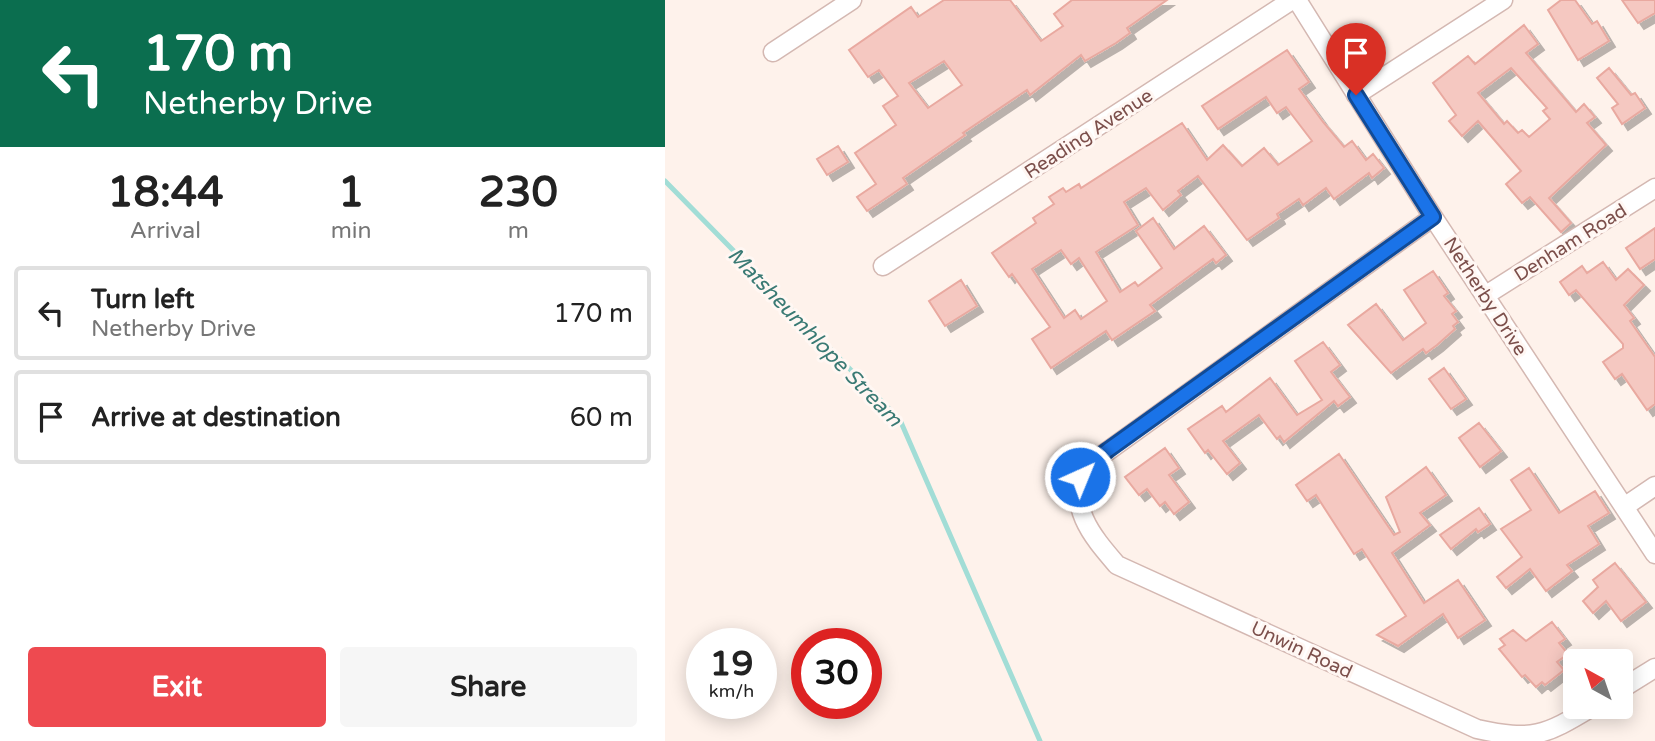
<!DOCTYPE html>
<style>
:root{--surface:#fff;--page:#f6f6f6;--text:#222;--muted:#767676;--line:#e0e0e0;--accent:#ee4a50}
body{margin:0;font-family:"Varela Round",sans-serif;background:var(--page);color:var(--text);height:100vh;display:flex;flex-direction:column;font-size:26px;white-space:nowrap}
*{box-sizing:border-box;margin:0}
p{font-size:23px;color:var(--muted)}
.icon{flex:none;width:38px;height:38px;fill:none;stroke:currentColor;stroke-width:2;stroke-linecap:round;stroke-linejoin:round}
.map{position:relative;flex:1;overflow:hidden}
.drawer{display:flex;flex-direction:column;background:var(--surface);width:665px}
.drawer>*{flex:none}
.banner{background:#0b6e4f;color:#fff;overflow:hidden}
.needle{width:46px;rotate:320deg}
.fabs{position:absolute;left:898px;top:649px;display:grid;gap:14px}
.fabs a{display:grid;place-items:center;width:70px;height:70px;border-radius:7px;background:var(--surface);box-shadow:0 4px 18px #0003;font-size:35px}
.speed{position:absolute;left:21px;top:628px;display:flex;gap:14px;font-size:35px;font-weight:700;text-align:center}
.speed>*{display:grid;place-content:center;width:91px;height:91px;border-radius:50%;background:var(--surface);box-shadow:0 4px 18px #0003;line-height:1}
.speed small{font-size:18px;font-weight:400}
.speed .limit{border:10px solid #d22;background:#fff;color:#111}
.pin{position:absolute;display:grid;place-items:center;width:60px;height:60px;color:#fff;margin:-72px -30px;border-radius:50% 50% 50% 0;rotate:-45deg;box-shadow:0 0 7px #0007}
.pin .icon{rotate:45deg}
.me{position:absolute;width:77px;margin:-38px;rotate:44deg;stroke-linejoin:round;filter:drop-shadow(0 0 5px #0008)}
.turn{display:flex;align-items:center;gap:24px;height:147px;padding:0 28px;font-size:32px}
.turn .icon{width:91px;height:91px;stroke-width:2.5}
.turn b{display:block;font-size:49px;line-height:60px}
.eta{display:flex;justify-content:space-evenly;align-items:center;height:119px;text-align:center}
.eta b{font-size:42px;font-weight:700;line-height:49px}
.primary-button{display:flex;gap:14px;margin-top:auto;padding:14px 28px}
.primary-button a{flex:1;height:80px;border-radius:7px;background:var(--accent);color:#fff;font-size:28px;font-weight:700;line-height:80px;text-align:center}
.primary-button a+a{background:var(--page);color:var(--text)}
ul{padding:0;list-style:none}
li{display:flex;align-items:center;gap:21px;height:94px;margin:0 14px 10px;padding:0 14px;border:4px solid var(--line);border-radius:7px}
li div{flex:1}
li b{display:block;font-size:26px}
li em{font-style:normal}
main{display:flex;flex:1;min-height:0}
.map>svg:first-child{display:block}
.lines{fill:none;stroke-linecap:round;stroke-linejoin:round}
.stream{stroke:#a2ddd6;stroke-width:5}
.building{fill:#f5c8c1;stroke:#e9a9a0;stroke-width:2;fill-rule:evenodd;filter:url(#shadow)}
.minor-casing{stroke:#d4b8b2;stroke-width:21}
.minor{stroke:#fff;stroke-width:18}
.route-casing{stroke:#114b97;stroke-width:18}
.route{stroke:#1a73e8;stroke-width:12}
.labels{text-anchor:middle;stroke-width:6;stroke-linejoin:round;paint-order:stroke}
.street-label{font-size:19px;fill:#7c4f4b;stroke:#fff7f3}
.water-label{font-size:21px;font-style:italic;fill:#3a7a74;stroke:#fff7f3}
</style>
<main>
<section class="drawer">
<div class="banner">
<div class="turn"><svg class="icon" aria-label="left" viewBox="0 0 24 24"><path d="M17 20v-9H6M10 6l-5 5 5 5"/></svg><div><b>170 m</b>Netherby Drive</div></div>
</div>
<div class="eta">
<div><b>18:44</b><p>Arrival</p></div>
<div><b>1</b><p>min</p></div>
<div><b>230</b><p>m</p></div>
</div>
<ul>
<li><svg class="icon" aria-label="left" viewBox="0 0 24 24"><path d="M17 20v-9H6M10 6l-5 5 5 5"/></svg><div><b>Turn left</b><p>Netherby Drive</p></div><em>170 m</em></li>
<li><svg class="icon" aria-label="arrive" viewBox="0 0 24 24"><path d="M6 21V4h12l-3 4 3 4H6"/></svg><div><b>Arrive at destination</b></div><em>60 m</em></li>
</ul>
<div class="primary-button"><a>Exit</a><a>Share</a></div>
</section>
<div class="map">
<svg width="990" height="741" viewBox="0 0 990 741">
<defs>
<filter id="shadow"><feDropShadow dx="6" dy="6" stdDeviation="0" flood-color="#0004"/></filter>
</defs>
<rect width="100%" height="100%" fill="#fef2eb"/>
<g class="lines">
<path class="stream" d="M 0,181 L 235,420 L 375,741"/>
</g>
<path class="building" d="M 279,0 L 345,0 L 376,41 L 398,26 L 389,14 L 407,0 L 502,0 L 462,28 L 465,33 L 451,43 L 420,61 L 416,55 L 365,95 L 362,90 L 298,133 L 300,135 L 238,178 L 242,184 L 202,211 L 192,197 L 211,184 L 190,153 L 231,125 L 218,106 L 233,96 L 214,70 L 203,77 L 184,50 L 246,7 L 253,17 ZM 279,61 L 297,85 L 263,108 L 244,83 Z
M 896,0 L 910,0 L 927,24 L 932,21 L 944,41 L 913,60 L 883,10 Z
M 957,0 L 990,0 L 990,13 L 973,23 Z
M 859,25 L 873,44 L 861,53 L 911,112 L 919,104 L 930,117 L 922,123 L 941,145 L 884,198 L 906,223 L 896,232 L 865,197 L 857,203 L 841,184 L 856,171 L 813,121 L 797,136 L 784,121 L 791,115 L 768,83 L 803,56 L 810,64 ZM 846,68 L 882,108 L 878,111 L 885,119 L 864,137 L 857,130 L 853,133 L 842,121 L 839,124 L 813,93 Z
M 622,50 L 644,82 L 634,89 L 658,122 L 679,147 L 687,141 L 701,160 L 708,154 L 719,168 L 707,178 L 704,173 L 669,199 L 661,188 L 638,205 L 634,199 L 612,214 L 614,218 L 582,240 L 533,176 L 513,191 L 516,195 L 498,210 L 481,188 L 459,202 L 473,225 L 431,252 L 455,292 L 470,282 L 473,286 L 497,268 L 471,231 L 488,218 L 509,249 L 539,226 L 561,255 L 551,263 L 548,259 L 485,305 L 490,311 L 447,340 L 441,331 L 386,368 L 367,339 L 385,327 L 347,274 L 344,277 L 327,253 L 371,223 L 368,218 L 389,204 L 384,197 L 398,188 L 401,192 L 414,184 L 416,188 L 517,123 L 542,160 L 558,145 L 577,166 L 599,148 L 613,165 L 647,141 L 621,107 L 612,113 L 601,97 L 553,129 L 537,106 ZM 396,250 L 406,264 L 414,258 L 442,301 L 416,319 L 410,310 L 399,318 L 367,269 Z
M 944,68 L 966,95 L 970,93 L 980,108 L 957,124 L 947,108 L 953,104 L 932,78 Z
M 173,146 L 183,162 L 162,175 L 152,159 Z
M 990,228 L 990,259 L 975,269 L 961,248 Z
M 938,262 L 951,280 L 963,269 L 979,285 L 959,305 L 969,318 L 965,321 L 990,357 L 990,404 L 982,410 L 957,374 L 950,379 L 938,362 L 958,348 L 958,344 L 911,290 L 904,295 L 895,282 L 917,266 L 922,273 Z
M 768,271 L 783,293 L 779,296 L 791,311 L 787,314 L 793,322 L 788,326 L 790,329 L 772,345 L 761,353 L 758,349 L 726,373 L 683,325 L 711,304 L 738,340 L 761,323 L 739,290 Z
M 296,280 L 312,306 L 280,326 L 264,301 Z
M 658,342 L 675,365 L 666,372 L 685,397 L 673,406 L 669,401 L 619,442 L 615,436 L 612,439 L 594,415 L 558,441 L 575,463 L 562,474 L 543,450 L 540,453 L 523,429 L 557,406 L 561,412 L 605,378 L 632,415 L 657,400 L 630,361 Z
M 779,368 L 801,399 L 786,409 L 764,379 Z
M 814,423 L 836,451 L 815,467 L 794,438 Z
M 500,448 L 514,468 L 504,475 L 524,502 L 509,514 L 500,502 L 495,506 L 482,489 L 474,495 L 460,477 Z
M 674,454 L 729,535 L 735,532 L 721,497 L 761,467 L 781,495 L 755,513 L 765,525 L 727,553 L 759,603 L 793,580 L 820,620 L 793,638 L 778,614 L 733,646 L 712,635 L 741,616 L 697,549 L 689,554 L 651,495 L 642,501 L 631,485 Z
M 864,468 L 894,513 L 930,491 L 944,513 L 923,526 L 934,544 L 902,565 L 907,571 L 881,591 L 865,569 L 841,588 L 832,577 L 857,557 L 836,529 L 866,510 L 846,480 Z
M 814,508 L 825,524 L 813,532 L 811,529 L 786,549 L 775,535 Z
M 950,563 L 981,602 L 956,621 L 941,601 L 928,613 L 918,601 L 933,587 L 928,580 Z
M 887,622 L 900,639 L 894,643 L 903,654 L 892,662 L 899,670 L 880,685 L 877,682 L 871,687 L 860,675 L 857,677 L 834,649 L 840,645 L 835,639 L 848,630 L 861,641 Z"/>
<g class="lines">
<g class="minor-casing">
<path id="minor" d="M 632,0 L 768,217 L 990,554
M 108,52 L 187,0
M 691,95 L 838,0
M 768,217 L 422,466 C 400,505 427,536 452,565 L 812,729 C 868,741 879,736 927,707
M 218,266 L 627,0
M 821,295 L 990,188
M 959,507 L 990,486
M 956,689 L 990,668"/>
</g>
<use href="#minor" class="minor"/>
</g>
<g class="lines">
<g class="route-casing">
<path id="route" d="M 415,477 L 422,466 L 443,450 L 768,217 L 691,95"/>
</g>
<use href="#route" class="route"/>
</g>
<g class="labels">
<g class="street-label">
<text transform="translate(423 133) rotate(-33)" y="7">Reading Avenue</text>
<text transform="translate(905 242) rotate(-32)" y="7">Denham Road</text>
<text transform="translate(821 296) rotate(57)" y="7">Netherby Drive</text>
<text transform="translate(637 649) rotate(25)" y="7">Unwin Road</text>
</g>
<g class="water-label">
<text transform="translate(150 337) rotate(46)" y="7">Matsheumhlope Stream</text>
</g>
</g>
</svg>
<div class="fabs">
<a><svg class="needle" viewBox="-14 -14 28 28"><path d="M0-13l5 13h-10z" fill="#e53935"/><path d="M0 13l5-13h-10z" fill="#767676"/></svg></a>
</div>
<div class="speed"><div>19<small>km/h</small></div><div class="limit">30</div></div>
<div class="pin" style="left:691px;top:95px;background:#d93025"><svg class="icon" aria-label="arrive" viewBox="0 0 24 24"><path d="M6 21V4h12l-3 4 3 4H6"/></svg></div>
<svg class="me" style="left:415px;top:477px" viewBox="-20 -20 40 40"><circle r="17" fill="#1a73e8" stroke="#fff" stroke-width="3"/><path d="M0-11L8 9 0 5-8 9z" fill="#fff"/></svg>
</div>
</main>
